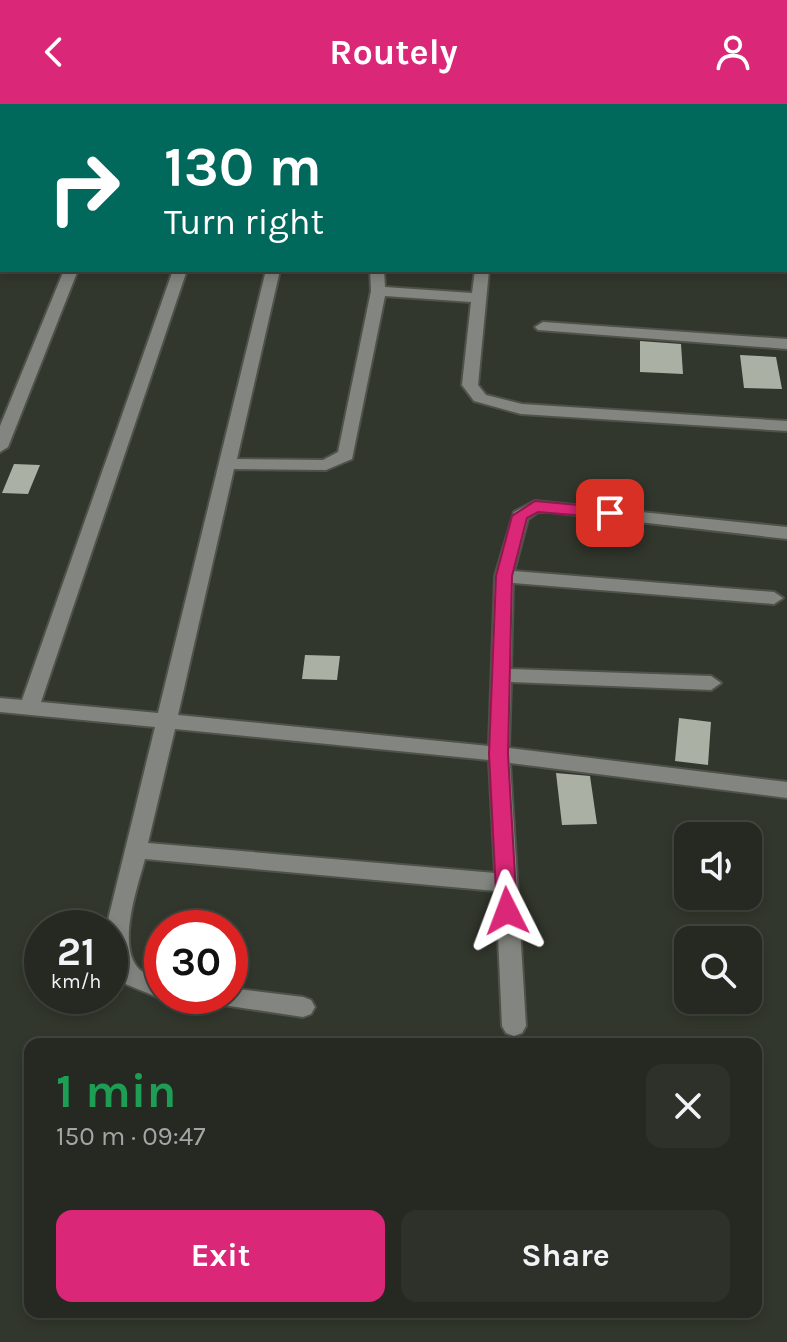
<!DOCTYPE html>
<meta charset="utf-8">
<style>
:root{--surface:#262922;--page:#2e312a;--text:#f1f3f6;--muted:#a4a6a5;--line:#424540;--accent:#db2777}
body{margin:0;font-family:Karla,sans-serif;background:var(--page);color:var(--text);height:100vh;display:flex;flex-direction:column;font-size:30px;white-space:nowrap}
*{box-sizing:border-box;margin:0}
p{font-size:26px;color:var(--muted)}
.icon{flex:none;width:44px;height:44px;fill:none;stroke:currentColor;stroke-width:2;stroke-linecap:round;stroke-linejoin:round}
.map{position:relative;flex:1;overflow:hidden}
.side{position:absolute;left:24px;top:934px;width:738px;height:280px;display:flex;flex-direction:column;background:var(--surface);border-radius:16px;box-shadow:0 4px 12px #0003,0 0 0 2px var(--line)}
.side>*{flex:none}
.guide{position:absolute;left:0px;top:0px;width:788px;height:168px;box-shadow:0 4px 12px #0003,0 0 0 2px var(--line);background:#00695c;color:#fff;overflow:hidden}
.tools{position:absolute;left:674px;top:718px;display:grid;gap:16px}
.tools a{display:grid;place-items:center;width:88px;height:88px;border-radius:16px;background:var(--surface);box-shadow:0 4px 12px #0003,0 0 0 2px var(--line);font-size:40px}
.speed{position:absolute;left:24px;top:806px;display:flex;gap:16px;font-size:40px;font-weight:700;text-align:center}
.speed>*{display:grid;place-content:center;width:104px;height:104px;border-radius:50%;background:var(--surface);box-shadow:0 4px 12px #0003,0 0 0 2px var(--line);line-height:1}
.speed small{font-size:20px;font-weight:400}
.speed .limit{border:12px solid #d22;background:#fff;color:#111}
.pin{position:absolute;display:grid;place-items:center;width:68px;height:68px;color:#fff;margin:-34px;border-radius:16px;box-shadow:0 4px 12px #0006}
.me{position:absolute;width:88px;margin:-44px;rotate:357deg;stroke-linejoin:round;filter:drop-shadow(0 0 6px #0008)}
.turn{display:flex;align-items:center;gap:28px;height:168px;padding:0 32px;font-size:36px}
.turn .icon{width:104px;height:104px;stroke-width:2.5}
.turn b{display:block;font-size:56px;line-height:68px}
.round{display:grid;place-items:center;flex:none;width:84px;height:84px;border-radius:16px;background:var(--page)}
.overview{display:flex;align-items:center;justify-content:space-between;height:136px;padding:0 32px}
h1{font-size:48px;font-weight:700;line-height:60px;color:#1e9e55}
.primary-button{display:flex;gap:16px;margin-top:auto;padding:16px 32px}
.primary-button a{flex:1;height:92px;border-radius:16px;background:var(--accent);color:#fff;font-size:32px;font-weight:700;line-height:92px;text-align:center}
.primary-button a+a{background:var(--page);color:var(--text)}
header{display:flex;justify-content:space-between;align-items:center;height:104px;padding:0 32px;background:var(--accent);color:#fff;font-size:36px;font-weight:700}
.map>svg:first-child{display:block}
.building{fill:#abb0a5}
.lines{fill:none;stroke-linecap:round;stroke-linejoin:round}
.minor-casing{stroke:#4e5249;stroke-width:4}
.minor{fill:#838580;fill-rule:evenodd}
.route{fill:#db2777;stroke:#8e194d;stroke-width:2}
</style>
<header><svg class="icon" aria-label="back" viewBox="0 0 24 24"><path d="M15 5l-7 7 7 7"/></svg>Routely<svg class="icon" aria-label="person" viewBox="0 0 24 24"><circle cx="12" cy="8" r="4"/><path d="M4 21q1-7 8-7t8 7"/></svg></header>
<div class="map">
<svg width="787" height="1238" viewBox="0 0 787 1238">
<rect width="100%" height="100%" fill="#32372d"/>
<path class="building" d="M 640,237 L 681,240 L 683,270 L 640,268 Z
M 740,251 L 776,253 L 782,285 L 744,284 Z
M 14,360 L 40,361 L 28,390 L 2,389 Z
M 305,551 L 340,552 L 337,576 L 302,575 Z
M 679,614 L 711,618 L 708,661 L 675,657 Z
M 556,669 L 590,672 L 597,720 L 562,721 Z"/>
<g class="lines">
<g class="minor-casing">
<path id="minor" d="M 221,0 L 233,0 L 233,2 L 221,2 Z
M 483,0 L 495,0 L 495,2 L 483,2 Z
M 786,33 L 787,33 L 787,41 L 786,41 Z
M 0,112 L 2,112 L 0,121 Z
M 786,145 L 787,145 L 787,153 L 786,153 Z
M 64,166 L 78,166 L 8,343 L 0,348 L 0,322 Z
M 173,166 L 187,166 L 41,598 L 158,609 L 266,166 L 280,166 L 237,355 L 323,356 L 338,348 L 371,187 L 370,166 L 384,166 L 385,183 L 472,189 L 475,166 L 489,166 L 478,281 L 486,291 L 522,300 L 787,317 L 787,327 L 521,310 L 474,297 L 462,281 L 471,198 L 385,192 L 352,355 L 326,366 L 234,365 L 178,611 L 489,642 L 495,472 L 514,408 L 535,397 L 787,423 L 787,435 L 551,408 L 538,408 L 528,415 L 514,467 L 774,488 L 783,494 L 774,500 L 513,479 L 511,565 L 711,572 L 721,579 L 711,586 L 511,578 L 509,644 L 787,678 L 787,694 L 510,659 L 526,922 L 522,929 L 514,932 L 506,929 L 502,922 L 496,787 L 145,755 C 138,782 116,842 139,865 C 144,870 156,872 162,875 L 162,892 L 170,892 L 162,895 L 123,879 L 110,854 L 110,824 L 106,824 L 155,623 L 0,608 L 0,594 L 22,596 ZM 175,625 L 489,656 L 495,769 L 148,739 Z
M 543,218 L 787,235 L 787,245 L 538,226 L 535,223 Z
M 230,884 L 303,893 L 311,896 L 315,903 L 311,910 L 303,913 L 210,899 L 206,892 L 230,892 Z"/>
</g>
<use href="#minor" class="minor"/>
</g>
<path class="route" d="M 535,397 L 610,404 L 618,409 L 610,414 L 538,408 L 527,414 L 512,472 L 508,650 L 517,807 L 515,813 L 500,813 L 497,807 L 489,650 L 496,472 L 512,412 Z"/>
</svg>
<div class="tools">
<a><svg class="icon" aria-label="sound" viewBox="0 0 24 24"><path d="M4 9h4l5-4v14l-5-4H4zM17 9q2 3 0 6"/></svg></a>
<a><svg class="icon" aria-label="search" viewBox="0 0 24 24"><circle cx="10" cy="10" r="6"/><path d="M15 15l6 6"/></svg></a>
</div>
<div class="speed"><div>21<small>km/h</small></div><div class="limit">30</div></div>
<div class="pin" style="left:610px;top:409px;background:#d93025"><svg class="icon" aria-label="arrive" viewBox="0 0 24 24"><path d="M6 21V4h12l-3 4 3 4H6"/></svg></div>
<svg class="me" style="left:507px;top:807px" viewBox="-20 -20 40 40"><path d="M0-17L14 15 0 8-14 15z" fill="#db2777" stroke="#fff" stroke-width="4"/></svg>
<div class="guide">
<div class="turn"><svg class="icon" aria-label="right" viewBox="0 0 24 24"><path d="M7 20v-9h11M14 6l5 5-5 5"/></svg><div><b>130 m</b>Turn right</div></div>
</div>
<section class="side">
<div class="overview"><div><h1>1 min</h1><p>150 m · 09:47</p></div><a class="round"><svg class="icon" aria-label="close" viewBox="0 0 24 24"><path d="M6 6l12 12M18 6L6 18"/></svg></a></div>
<div class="primary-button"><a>Exit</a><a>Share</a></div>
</section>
</div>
